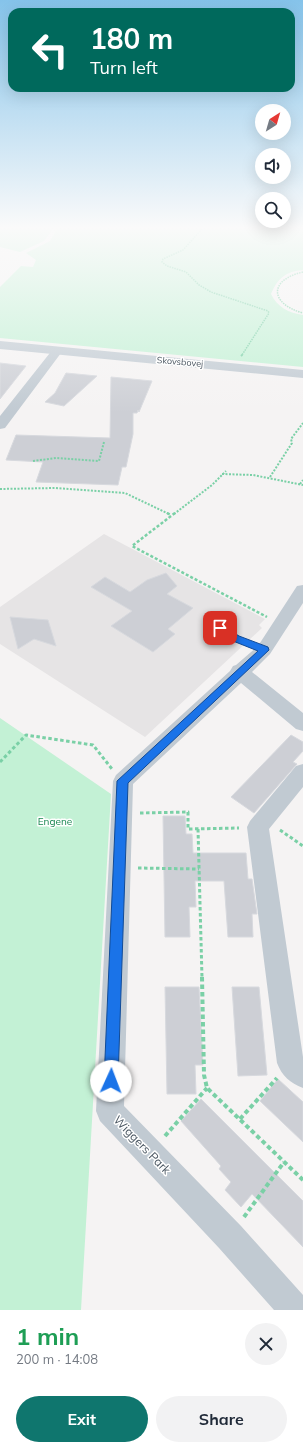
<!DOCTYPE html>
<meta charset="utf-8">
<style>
:root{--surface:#fff;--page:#f2f2f3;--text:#1f2937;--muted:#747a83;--accent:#0f766e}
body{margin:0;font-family:Mulish,sans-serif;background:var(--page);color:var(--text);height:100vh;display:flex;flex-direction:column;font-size:15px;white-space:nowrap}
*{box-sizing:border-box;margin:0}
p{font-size:13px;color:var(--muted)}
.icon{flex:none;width:22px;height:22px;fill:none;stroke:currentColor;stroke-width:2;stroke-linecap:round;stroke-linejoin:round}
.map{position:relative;height:1310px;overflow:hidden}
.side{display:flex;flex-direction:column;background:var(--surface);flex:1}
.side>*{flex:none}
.top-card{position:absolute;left:8px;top:8px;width:287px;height:84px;border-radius:12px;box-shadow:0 4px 16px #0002;background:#00695c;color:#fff;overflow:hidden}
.needle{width:26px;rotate:37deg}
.tools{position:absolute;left:255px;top:104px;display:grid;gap:8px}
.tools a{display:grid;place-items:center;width:36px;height:36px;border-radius:50%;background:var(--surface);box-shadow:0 4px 16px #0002;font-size:20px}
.pin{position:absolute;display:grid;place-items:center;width:34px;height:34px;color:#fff;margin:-17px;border-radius:8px;box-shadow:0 2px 6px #0006}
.me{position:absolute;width:44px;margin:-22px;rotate:2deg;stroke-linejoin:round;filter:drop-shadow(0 0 3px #0008)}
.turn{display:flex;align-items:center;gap:14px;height:84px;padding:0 16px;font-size:18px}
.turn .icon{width:52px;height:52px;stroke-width:2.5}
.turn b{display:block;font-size:28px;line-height:34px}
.round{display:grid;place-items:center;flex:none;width:42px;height:42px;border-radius:21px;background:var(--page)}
.headline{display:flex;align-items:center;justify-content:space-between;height:68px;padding:0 16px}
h1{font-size:24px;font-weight:700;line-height:30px;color:#1e9e55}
.action{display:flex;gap:8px;margin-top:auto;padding:8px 16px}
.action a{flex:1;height:46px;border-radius:24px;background:var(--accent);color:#fff;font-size:16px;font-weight:700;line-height:46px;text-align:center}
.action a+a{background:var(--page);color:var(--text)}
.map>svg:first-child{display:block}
.education{fill:#e6e4e5}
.green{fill:#c3f1d5}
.building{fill:#cdcfd5;stroke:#d7d9de}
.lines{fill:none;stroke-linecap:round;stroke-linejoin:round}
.path-far4{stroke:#7ad0a6;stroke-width:1.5;stroke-dasharray:1.5 1;stroke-linecap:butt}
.path-far3{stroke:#7ad0a6;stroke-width:2;stroke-dasharray:2 1.5;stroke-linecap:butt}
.path-far2{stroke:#7ad0a6;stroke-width:2.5;stroke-dasharray:3 2;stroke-linecap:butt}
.path-far1{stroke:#7ad0a6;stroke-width:3;stroke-dasharray:3.5 2.5;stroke-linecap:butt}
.path{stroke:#7ad0a6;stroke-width:4;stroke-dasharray:4.5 3;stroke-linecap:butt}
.service{fill:#c1cad2;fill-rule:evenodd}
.minor{fill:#c1cad2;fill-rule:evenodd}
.tertiary{fill:#c1cad2;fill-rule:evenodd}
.route{fill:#1a73e8;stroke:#114b97}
.labels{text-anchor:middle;stroke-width:3;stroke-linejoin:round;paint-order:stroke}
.far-street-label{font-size:9px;fill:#4a5661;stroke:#fff}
.park-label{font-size:10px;fill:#17864f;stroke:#fff}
.near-street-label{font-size:12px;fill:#4a5661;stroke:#fff}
</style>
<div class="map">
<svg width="303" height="1310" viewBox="0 0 303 1310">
<rect width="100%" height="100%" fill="#f5f3f3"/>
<path class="education" d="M 104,534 L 265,619 L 259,625 L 262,628 L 145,737 L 0,644 L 0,607 Z"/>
<path class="green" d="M 0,229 L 53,229 L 44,241 L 20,252 L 0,247 Z
M 57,229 L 303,229 L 303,270 C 286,271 277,279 271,294 C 277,307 289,313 303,315 L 303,367 L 0,338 L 0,287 L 21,266 L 33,267 L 36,260 L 26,253 L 50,241 Z
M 0,718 L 111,794 L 81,1310 L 0,1310 Z"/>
<path class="building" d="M 0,363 L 26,366 L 0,399 Z
M 66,373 L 97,376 L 64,406 L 45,402 L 55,393 Z
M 111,377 L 152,381 L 139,412 L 138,410 L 137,413 L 133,413 L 133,434 L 126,467 L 122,467 L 118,485 L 36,482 L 43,462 L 6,460 L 16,435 L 110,438 Z
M 166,573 L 177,586 L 167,594 L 193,608 L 168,629 L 175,634 L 153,652 L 111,626 L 132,611 L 91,587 L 105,577 L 130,592 L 147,580 Z
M 10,617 L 48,620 L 56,646 L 34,639 L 18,649 Z
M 291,735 L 303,742 L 303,751 L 293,762 L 297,764 L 254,813 L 231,797 Z
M 163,816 L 185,816 L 186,834 L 192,834 L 193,853 L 246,853 L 248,879 L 252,879 L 257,914 L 252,914 L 253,937 L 228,937 L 224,881 L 195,881 L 196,907 L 189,907 L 190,937 L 165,937 Z
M 165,987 L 199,987 L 203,1065 L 195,1065 L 196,1094 L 167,1094 Z
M 232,987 L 259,987 L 267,1075 L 238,1076 Z
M 278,1079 L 303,1102 L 303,1142 L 260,1101 Z
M 201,1099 L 303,1201 L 303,1247 L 252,1194 L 241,1207 L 225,1190 L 231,1182 L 219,1169 L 221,1166 L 181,1121 Z"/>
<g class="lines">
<path class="path-far4" d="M 202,229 L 183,250 L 163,259 L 162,262 L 167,266 L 186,272 L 199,285 L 211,292 L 268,311 L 269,313 L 242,355
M 303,272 C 268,280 270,304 303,313"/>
<path class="path-far3" d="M 241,356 L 243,354
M 33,461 L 56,458 L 99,461 L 104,442
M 222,474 L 253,475 L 303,485
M 270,477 L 292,443 L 291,439 L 303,423
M 300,484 L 303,480
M 0,489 L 55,488 L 125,493 L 169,514
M 174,514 L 212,485 L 226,471"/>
<path class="path-far2" d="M 167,513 L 171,515
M 175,513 L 132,546 L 267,617"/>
<path class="path-far1" d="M 0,762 L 26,735 L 93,745 L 112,769
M 140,813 L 188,812 L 188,829 L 239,828
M 198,829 L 202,978
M 280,830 L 303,846
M 138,868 L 199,869"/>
<path class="path" d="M 202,977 L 204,1075 L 207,1088 L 303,1180
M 240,1119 L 277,1078
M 165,1136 L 207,1088
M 244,1217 L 284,1162"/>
<path class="service" d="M 220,625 L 239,637 L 267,648 L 268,650 L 264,653 L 233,641 L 217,630 L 216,628 Z"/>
<path class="minor" d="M 57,347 L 61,349 L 63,351 L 61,353 L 5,428 L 0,429 L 0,416 L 53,349 Z
M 303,585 L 303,603 L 270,654 L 252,672 L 303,713 L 303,731 L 296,729 L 241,683 L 133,784 L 124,1106 L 241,1226 L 303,1295 L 303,1310 L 274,1310 L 219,1248 L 100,1121 L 96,1111 L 113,781 L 116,775 L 230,671 L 233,666 L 236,665 L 258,646 L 297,586 Z
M 303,764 L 303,787 L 269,829 L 303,1057 L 303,1088 C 290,1083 282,1076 277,1063 L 247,827 L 250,821 L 296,766 Z"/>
<path class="tertiary" d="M 0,341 L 303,370 L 303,378 L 0,349 Z"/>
</g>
<linearGradient id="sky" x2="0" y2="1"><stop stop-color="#85c3ea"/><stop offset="0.55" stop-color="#fafafa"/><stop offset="1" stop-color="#fafafa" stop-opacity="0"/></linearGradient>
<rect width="303" height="413" fill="url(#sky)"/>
<path class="route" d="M 220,624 L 239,636 L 268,647 L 269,650 L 128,783 L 118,1081 L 116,1085 L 111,1087 L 106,1085 L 104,1081 L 117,781 L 258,651 L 233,641 L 216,630 L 216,625 Z"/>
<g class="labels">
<g class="far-street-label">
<text transform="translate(180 362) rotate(5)" y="3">Skovsbovej</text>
</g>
<g class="park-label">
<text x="55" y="825">Engene</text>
</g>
<g class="near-street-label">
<text transform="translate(142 1145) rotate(46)" y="4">Wiggers Park</text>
</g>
</g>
</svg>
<div class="tools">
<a><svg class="needle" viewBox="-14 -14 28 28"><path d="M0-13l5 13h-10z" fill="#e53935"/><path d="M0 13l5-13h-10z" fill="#747a83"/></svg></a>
<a><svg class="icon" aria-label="sound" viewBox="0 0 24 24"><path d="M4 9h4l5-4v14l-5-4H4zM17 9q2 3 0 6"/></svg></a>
<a><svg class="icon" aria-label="search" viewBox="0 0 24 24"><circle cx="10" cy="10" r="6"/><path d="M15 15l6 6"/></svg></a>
</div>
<div class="pin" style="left:220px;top:628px;background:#d93025"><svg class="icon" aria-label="arrive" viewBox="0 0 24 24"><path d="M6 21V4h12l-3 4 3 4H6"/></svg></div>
<svg class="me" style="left:111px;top:1081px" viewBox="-20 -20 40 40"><circle r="19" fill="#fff"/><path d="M0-13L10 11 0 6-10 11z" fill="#1a73e8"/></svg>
<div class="top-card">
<div class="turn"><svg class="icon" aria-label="left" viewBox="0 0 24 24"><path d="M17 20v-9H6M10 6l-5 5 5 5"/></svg><div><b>180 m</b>Turn left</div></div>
</div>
</div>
<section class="side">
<div class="headline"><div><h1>1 min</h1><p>200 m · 14:08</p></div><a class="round"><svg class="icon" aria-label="close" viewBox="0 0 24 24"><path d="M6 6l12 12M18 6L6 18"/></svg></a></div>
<div class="action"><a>Exit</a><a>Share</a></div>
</section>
